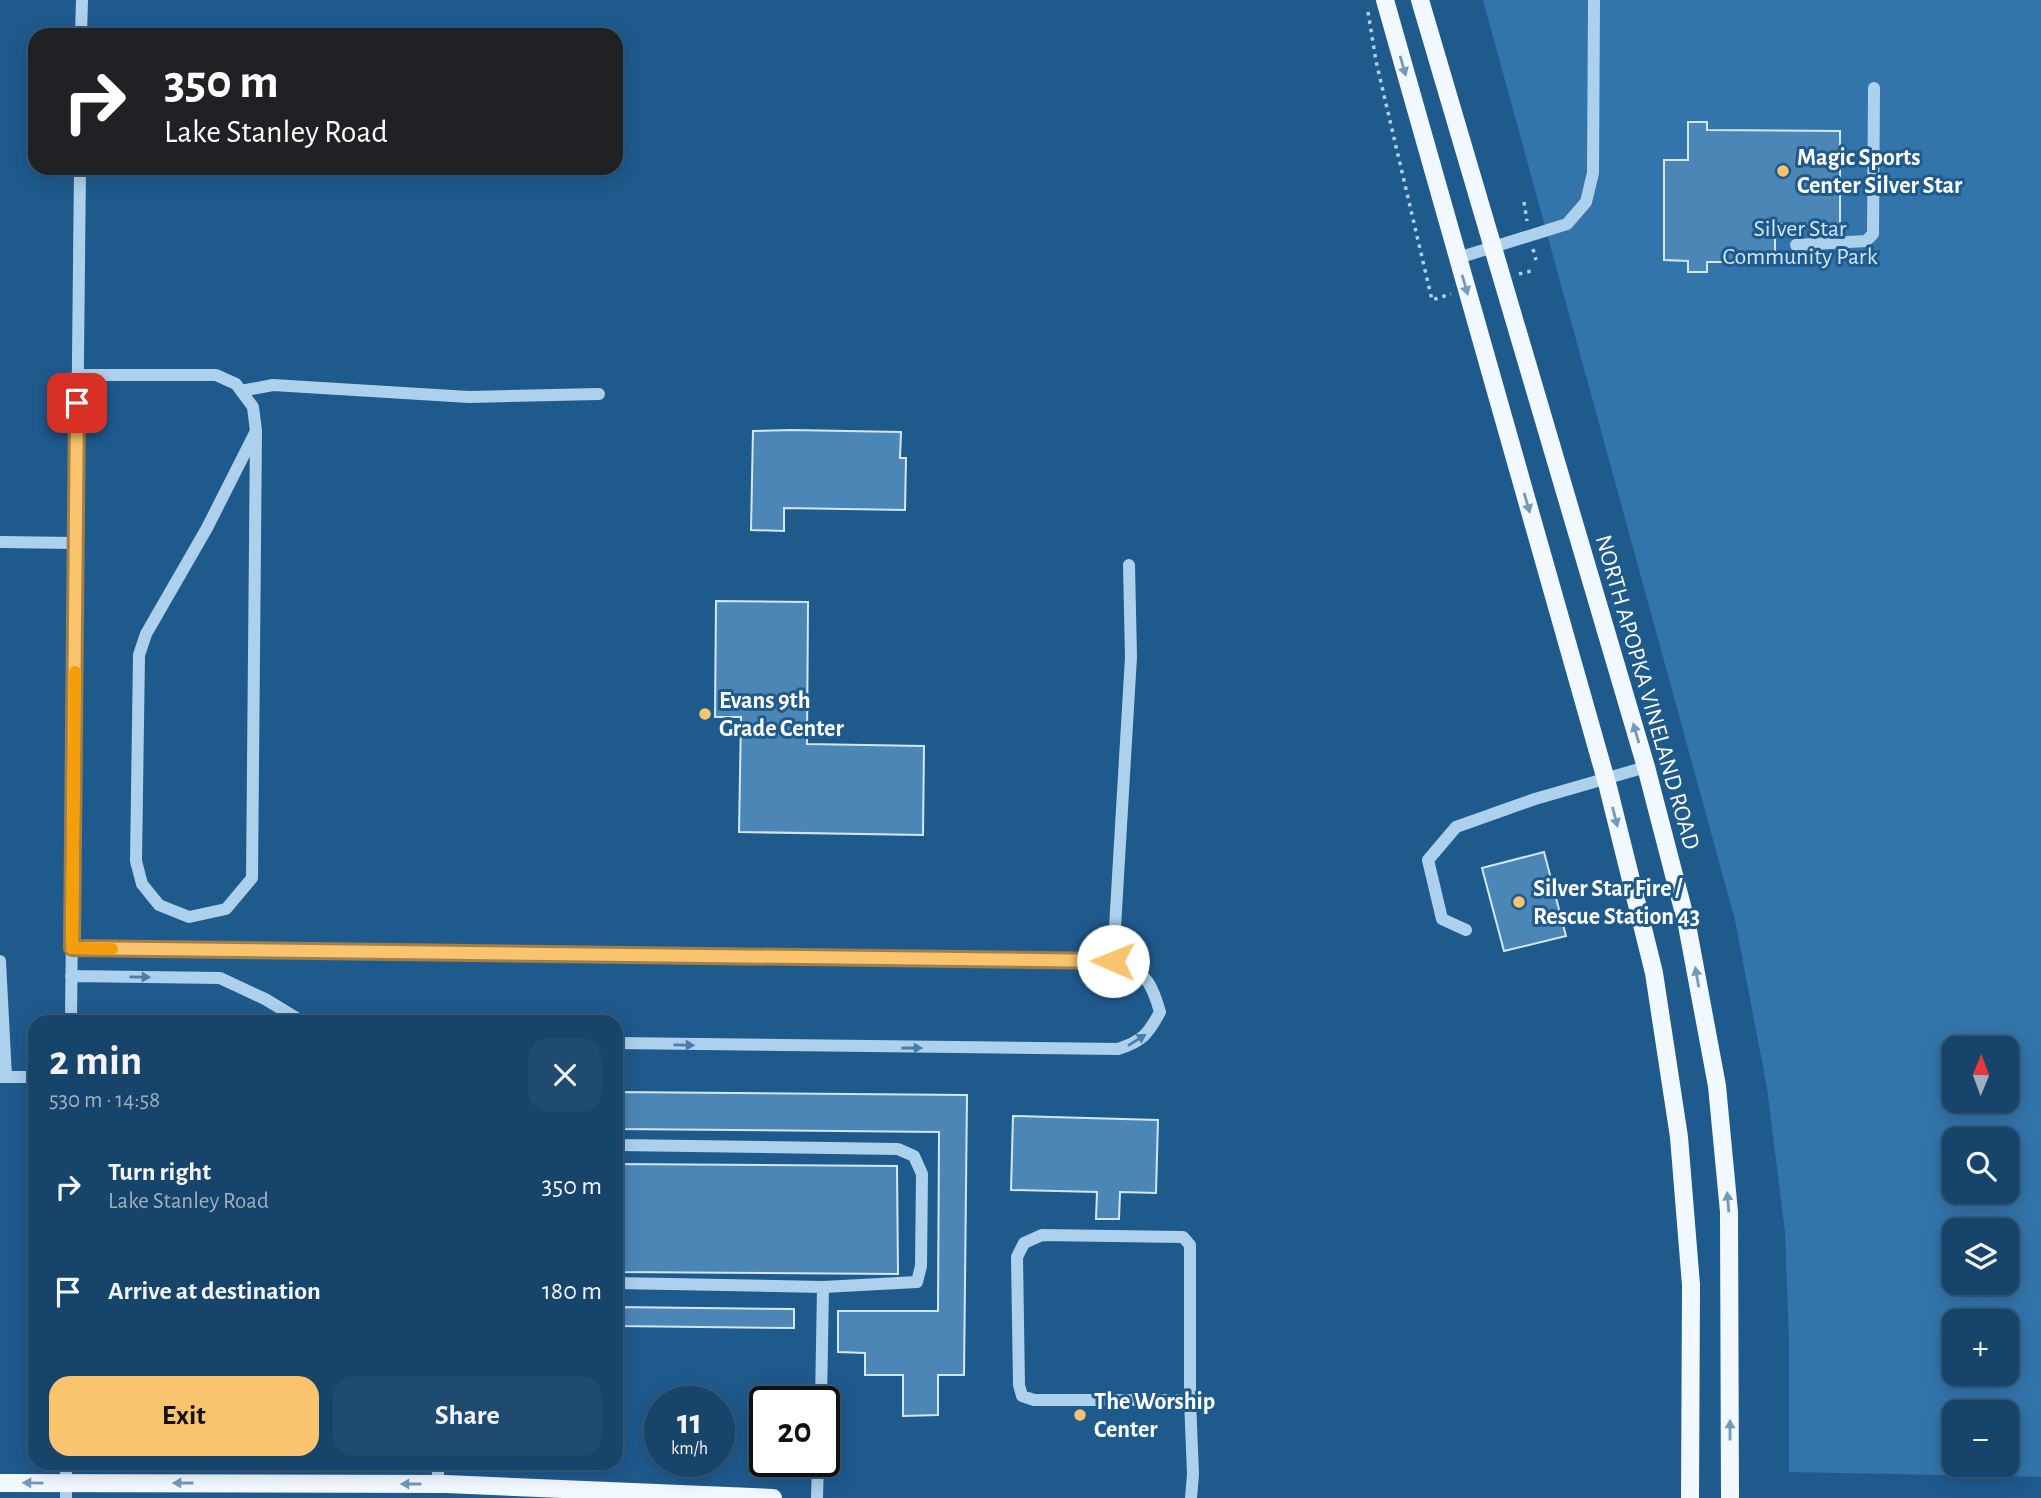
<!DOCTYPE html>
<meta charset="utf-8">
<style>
:root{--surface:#17446a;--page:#204b70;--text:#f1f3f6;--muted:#9eb0c1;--line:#365c7e;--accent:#fac36d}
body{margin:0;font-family:"Alegreya Sans",sans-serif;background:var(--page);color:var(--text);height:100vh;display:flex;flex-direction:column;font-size:26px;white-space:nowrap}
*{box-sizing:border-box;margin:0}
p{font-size:23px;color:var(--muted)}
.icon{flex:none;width:38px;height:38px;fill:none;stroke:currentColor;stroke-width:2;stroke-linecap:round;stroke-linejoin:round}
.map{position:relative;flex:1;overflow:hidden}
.details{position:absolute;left:28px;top:1015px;width:595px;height:455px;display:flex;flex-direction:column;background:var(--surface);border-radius:21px;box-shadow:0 4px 18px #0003,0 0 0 2px var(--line)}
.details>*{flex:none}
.guide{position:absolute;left:28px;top:28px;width:595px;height:147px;border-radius:21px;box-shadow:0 4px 18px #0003,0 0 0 2px var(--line);background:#202124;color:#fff;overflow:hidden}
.needle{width:46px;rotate:1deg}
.fabs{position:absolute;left:1942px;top:1036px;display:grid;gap:14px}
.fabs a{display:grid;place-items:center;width:77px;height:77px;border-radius:14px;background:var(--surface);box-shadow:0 4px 18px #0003,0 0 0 2px var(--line);font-size:35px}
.speed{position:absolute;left:644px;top:1386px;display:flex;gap:14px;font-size:35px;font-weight:700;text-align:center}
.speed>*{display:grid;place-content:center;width:91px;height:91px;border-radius:50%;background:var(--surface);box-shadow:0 4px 18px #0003,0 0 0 2px var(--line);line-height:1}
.speed small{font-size:18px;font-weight:400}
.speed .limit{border:4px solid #111;border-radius:10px;background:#fff;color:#111}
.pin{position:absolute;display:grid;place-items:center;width:60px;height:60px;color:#fff;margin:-30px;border-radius:14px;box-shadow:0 4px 10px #0006}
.me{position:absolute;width:77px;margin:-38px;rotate:271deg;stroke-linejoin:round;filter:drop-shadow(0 0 5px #0008)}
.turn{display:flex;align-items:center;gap:24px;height:147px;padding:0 21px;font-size:32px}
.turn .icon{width:91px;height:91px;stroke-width:2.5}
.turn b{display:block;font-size:49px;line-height:60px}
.round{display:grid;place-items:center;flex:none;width:74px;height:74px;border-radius:21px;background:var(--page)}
.head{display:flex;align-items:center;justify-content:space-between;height:119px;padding:0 21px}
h1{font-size:42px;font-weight:600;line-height:52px}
.action{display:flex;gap:14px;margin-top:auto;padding:14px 21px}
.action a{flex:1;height:80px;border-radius:21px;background:var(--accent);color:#111;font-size:28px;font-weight:600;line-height:80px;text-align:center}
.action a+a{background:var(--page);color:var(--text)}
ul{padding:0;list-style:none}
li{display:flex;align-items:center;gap:21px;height:105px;padding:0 21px}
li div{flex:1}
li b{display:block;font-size:26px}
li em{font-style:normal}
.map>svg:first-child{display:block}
.green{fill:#3374aa;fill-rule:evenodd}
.building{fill:#4c86b6;stroke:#d2e7f9;stroke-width:2}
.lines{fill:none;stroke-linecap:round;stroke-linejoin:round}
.path{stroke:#add0ec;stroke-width:3.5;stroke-dasharray:3.5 5;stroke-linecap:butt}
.minor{stroke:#add0ec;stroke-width:12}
.major{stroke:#f2f8ff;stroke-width:18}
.oneway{fill:#7399bb}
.oneway2{fill:#4a7daa}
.route-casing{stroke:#a27f47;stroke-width:18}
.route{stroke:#fac36d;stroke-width:12}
.slow{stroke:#f59e0b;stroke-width:12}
.poi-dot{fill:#fac36d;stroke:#1f5a8d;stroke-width:2.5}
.labels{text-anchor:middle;stroke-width:6;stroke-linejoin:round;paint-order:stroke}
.poi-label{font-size:24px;font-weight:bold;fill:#fff;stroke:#1f5a8d;text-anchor:start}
.park-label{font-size:24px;fill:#d2e7f9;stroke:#1f5a8d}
.street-label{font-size:24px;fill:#fff;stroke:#1f5a8d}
</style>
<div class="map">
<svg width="2041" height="1498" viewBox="0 0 2041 1498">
<rect width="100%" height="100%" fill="#1f5a8d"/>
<path class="green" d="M 1483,0 L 2041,0 L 2041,1477 L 1789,1472 L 1789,1341 L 1785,1232 L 1767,1088 L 1735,920 ZM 1955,1048 L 2007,1048 L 2007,1101 L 1955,1101 ZM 1955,1139 L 2007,1139 L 2007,1192 L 1955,1192 ZM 1955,1230 L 2007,1230 L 2007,1283 L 1955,1283 ZM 1955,1321 L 2007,1321 L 2007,1374 L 1955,1374 ZM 1955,1412 L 2007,1412 L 2007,1465 L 1955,1465 Z"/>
<path class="building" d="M 1688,122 L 1707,122 L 1707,130 L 1840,131 L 1840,224 L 1775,224 L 1775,262 L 1707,262 L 1707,272 L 1688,272 L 1688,261 L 1664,260 L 1664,160 L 1688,160 Z
M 792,430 L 901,432 L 900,458 L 906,458 L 905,510 L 784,508 L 784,531 L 751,530 L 753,431 Z
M 716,601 L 808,602 L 807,744 L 924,746 L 923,835 L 739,832 L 741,717 L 715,717 Z
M 1544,852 L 1566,936 L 1504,951 L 1482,868 Z
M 616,1092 L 967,1095 L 964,1375 L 938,1375 L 938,1415 L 903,1416 L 903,1375 L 865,1375 L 865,1353 L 838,1352 L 838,1311 L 938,1311 L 939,1132 L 616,1129 Z
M 1013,1116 L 1158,1120 L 1156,1193 L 1120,1192 L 1119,1219 L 1096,1219 L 1097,1192 L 1011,1190 Z
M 616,1164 L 897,1166 L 898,1274 L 616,1272 Z
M 616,1307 L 794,1309 L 794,1328 L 616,1326 Z"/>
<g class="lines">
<path class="path" d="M 1368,12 L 1376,61 L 1432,300 L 1451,294
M 1524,202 L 1527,221
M 1533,249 L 1536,260
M 1519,274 L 1531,271"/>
<path class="minor" d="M 81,35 L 82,0
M 1796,245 L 1866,241 L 1873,234 L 1874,88
M 1458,258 L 1567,224 L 1586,202 L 1593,173 L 1594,0
M 77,375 L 216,375 L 236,384 L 253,407 L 256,431 L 207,528 L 146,634 L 139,655 L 136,861 L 142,884 L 159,905 L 189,917 L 226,909 L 252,878 L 256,431
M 241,391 L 273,385 L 469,397 L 599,394
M 0,542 L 76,543
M 1466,930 L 1442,919 L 1428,860 L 1456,827 L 1535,799 L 1646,767
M 72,948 L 1125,961 C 1148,978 1152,984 1160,1012 C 1148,1034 1143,1041 1118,1049 L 616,1043
M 0,961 L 6,1077
M 1113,961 L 1131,657 L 1129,565
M 71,976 L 220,978 L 265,999 L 303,1022
M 71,1022 L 80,168
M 0,1077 L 35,1077
M 616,1145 L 898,1149 L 914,1156 L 922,1174 L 921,1266 L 917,1282 L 823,1287
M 616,1283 L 823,1287 L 821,1402
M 1190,1400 L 1034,1400 L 1022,1396 L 1019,1385 L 1017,1257 L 1024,1243 L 1042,1235 L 1183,1237 L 1190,1245 L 1190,1400 L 1193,1474 L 1191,1498
M 438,1484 L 438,1463
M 66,1498 L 66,1463
M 817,1498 L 818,1461"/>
<path class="major" d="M 1385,0 L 1608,787 L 1654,973 L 1679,1137 L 1691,1285 L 1690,1498
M 1420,0 L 1646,767 L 1687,925 L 1717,1086 L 1729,1212 L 1730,1498
M 0,1483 L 446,1484 L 773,1498"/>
</g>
<defs><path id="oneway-solid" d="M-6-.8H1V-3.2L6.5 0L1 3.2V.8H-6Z" transform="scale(1.75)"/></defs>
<g class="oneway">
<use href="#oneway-solid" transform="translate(1403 66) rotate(74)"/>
<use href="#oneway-solid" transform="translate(1465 285) rotate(74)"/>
<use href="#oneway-solid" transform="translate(1527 503) rotate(74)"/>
<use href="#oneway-solid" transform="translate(1636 733) rotate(-106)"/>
<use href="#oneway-solid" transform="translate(1615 817) rotate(76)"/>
<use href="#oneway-solid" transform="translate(1697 977) rotate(-100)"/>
<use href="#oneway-solid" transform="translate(1728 1202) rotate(-95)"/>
<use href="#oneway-solid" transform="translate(1730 1430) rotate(-90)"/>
<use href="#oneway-solid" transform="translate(33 1483) rotate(-179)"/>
<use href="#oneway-solid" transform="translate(183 1483) rotate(-180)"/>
<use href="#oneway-solid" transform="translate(411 1484) rotate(-180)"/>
</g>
<g class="oneway2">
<use href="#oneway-solid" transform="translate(140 977) rotate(1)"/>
<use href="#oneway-solid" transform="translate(1137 1040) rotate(-32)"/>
<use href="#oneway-solid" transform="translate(684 1045) rotate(1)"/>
<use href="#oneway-solid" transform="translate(912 1048)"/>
</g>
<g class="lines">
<g class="route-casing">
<path id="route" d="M 77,403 L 72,948 L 1113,961"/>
</g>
<use href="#route" class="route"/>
<path class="slow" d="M 75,672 L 72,948 L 112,949"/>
</g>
<g class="poi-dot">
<circle cx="1783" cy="171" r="7"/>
<circle cx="705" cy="714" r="7"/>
<circle cx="1519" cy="902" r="7"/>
<circle cx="1080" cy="1415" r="7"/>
</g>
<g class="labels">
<g class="poi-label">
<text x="1797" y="165">Magic Sports<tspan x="1797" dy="28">Center Silver Star</tspan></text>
<text x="719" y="708">Evans 9th<tspan x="719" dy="28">Grade Center</tspan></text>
<text x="1533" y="896">Silver Star Fire /<tspan x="1533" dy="28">Rescue Station 43</tspan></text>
<text x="1094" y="1409">The Worship<tspan x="1094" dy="28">Center</tspan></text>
</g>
<g class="park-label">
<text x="1800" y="236">Silver Star<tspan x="1800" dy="28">Community Park</tspan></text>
</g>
<g class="street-label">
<text transform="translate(1648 692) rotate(74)" y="8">NORTH APOPKA VINELAND ROAD</text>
</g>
</g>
</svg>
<div class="fabs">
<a><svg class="needle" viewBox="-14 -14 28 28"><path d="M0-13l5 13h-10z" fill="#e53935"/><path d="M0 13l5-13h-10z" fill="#9eb0c1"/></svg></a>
<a><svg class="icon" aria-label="search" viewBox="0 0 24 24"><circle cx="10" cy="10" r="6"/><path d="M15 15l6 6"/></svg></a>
<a><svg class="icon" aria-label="layers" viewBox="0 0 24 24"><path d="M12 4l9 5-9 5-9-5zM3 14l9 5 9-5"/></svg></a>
<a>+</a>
<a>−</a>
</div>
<div class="speed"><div>11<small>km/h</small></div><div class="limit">20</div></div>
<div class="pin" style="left:77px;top:403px;background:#d93025"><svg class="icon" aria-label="arrive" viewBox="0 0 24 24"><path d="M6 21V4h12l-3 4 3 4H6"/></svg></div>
<svg class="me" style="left:1113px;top:961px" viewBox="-20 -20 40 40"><circle r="19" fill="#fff"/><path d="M0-13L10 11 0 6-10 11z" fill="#fac36d"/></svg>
<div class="guide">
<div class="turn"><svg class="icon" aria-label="right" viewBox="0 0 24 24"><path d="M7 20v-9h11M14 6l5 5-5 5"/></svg><div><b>350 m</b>Lake Stanley Road</div></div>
</div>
<section class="details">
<div class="head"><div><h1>2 min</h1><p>530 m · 14:58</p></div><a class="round"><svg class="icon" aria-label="close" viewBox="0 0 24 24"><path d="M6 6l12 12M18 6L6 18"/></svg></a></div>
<ul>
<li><svg class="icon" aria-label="right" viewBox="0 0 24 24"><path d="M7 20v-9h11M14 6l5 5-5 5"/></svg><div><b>Turn right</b><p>Lake Stanley Road</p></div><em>350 m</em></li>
<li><svg class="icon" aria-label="arrive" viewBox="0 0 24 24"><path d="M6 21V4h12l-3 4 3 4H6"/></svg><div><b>Arrive at destination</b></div><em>180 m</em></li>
</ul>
<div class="action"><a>Exit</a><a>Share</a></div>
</section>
</div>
